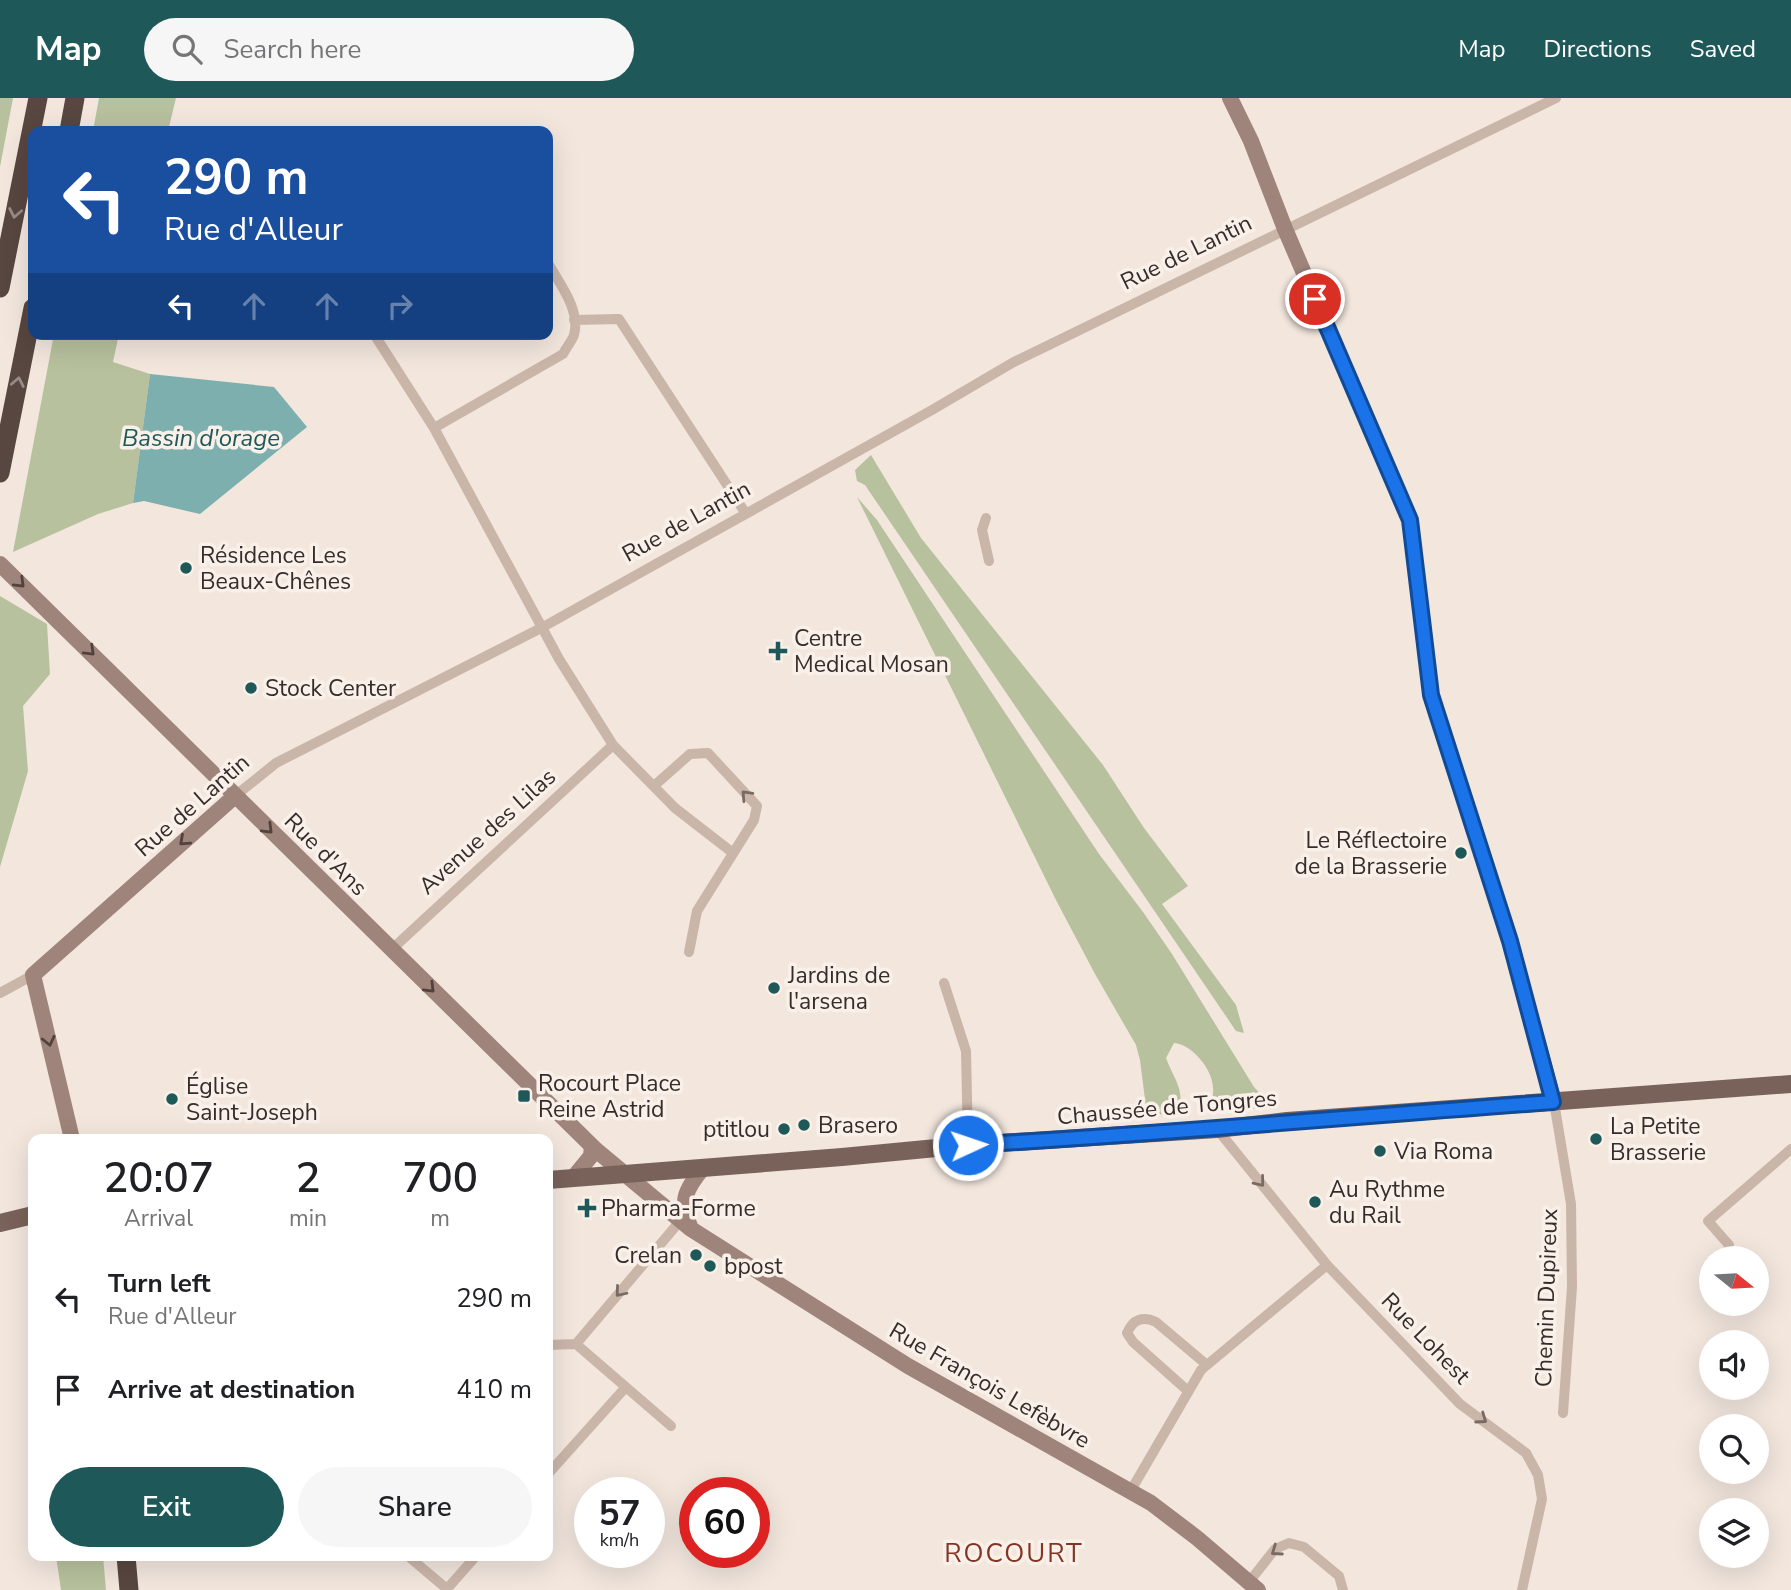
<!DOCTYPE html>
<meta charset="utf-8">
<style>
:root{--surface:#fff;--page:#f6f6f6;--text:#202124;--muted:#757577;--accent:#1f5858}
body{margin:0;font-family:"Nunito Sans",sans-serif;background:var(--page);color:var(--text);height:100vh;display:flex;flex-direction:column;font-size:26px;white-space:nowrap}
*{box-sizing:border-box;margin:0}
p{font-size:23px;color:var(--muted)}
.icon{flex:none;width:38px;height:38px;fill:none;stroke:currentColor;stroke-width:2;stroke-linecap:round;stroke-linejoin:round}
.map{position:relative;flex:1;overflow:hidden}
.side{position:absolute;left:28px;top:1036px;width:525px;height:427px;display:flex;flex-direction:column;background:var(--surface);border-radius:14px;box-shadow:0 7px 28px #0002}
.side>*{flex:none}
.top-card{position:absolute;left:28px;top:28px;width:525px;height:214px;border-radius:14px;box-shadow:0 7px 28px #0002;background:#1a4fa0;color:#fff;overflow:hidden}
.needle{width:46px;rotate:108deg}
.tools{position:absolute;left:1699px;top:1148px;display:grid;gap:14px}
.tools a{display:grid;place-items:center;width:70px;height:70px;border-radius:50%;background:var(--surface);box-shadow:0 7px 28px #0002;font-size:35px}
.speed{position:absolute;left:574px;top:1379px;display:flex;gap:14px;font-size:35px;font-weight:700;text-align:center}
.speed>*{display:grid;place-content:center;width:91px;height:91px;border-radius:50%;background:var(--surface);box-shadow:0 7px 28px #0002;line-height:1}
.speed small{font-size:18px;font-weight:400}
.speed .limit{border:10px solid #d22;background:#fff;color:#111}
.pin{position:absolute;display:grid;place-items:center;width:60px;height:60px;color:#fff;margin:-30px;border:4px solid #fff;border-radius:50%;box-shadow:0 2px 7px #0007}
.me{position:absolute;width:77px;margin:-38px;rotate:87deg;stroke-linejoin:round;filter:drop-shadow(0 0 5px #0008)}
.turn{display:flex;align-items:center;gap:24px;height:147px;padding:0 21px;font-size:32px}
.turn .icon{width:91px;height:91px;stroke-width:2.5}
.turn b{display:block;font-size:49px;line-height:60px}
.lanes{display:flex;align-items:center;height:66px;padding:0 21px;background:#0003;justify-content:center;gap:35px;direction:ltr}
.lanes .off{opacity:.35}
.eta{display:flex;justify-content:space-evenly;align-items:center;height:119px;text-align:center}
.eta b{font-size:42px;font-weight:600;line-height:49px}
.cta{display:flex;gap:14px;margin-top:auto;padding:14px 21px}
.cta a{flex:1;height:80px;border-radius:42px;background:var(--accent);color:#fff;font-size:28px;font-weight:600;line-height:80px;text-align:center}
.cta a+a{background:var(--page);color:var(--text)}
ul{padding:0;list-style:none}
li{display:flex;align-items:center;gap:21px;height:91px;padding:0 21px}
li div{flex:1}
li b{display:block;font-size:26px}
li em{font-style:normal}
header{display:flex;align-items:center;gap:42px;box-sizing:border-box;height:98px;padding:0 35px;background:var(--accent);color:#fff}
header strong{font-size:33px}
nav{display:flex;gap:38px;margin-inline-start:auto;font-size:24px}
.search{width:490px;height:63px;background:var(--page);display:flex;align-items:center;gap:18px;box-sizing:border-box;padding:0 24px;border-radius:38px;color:var(--muted);font-size:26px}
.map>svg:first-child{display:block}
.green{fill:#b7c19d}
.water{fill:#7cafad}
.lines{fill:none;stroke-linecap:round;stroke-linejoin:round}
.street{stroke:#cab5a9;stroke-width:10}
.secondary{stroke:#9e847a;stroke-width:16}
.primary{stroke:#79625a;stroke-width:18}
.highway{stroke:#584640;stroke-width:19}
.oneway{stroke:#988a84}
.oneway2{stroke:#51423d}
.oneway3{stroke:#796a63}
.route-casing{stroke:#114b97;stroke-width:18}
.route{stroke:#1a73e8;stroke-width:12}
.poi-dot{fill:#1f5858;stroke:#f9f1e9;stroke-width:2.5}
.labels{text-anchor:middle;stroke-width:7;stroke-linejoin:round;paint-order:stroke}
.street-label{font-size:23px;fill:#372c29;stroke:#f9f1e9}
.poi-label{font-size:23px;fill:#372c29;stroke:#f9f1e9;text-anchor:start}
.water-label{font-size:24px;font-style:italic;fill:#1f5858;stroke:#f9f1e9}
.quarter-label{font-size:26px;letter-spacing:2px;fill:#853323;stroke:#f9f1e9}
</style>
<header>
<strong>Map</strong>
<div class="search"><svg class="icon" aria-label="search" viewBox="0 0 24 24"><circle cx="10" cy="10" r="6"/><path d="M15 15l6 6"/></svg>Search here</div>
<nav><a>Map</a><a>Directions</a><a>Saved</a></nav>
</header>
<div class="map">
<svg width="1791" height="1492" viewBox="0 0 1791 1492">
<rect width="100%" height="100%" fill="#f2e6dd"/>
<path class="green" d="M 0,0 L 13,0 L 0,69 Z
M 99,0 L 176,0 L 168,33 L 93,33 Z
M 54,236 L 119,236 L 113,264 L 150,276 L 133,405 L 98,416 L 13,454 Z
M 871,357 L 921,440 L 1103,667 L 1144,730 L 1188,788 L 1162,806 L 1236,907 L 1244,935 L 1236,933 L 865,387 L 857,383 L 855,372 Z
M 857,399 L 877,422 L 1099,756 L 1143,814 L 1172,856 L 1254,989 L 1274,1010 L 1210,1013 C 1211,1006 1214,998 1213,990 C 1213,972 1192,946 1174,945 L 1166,960 C 1173,980 1188,995 1176,1016 L 1147,1017 L 1140,962 L 1136,947 L 1095,876 L 1057,804 Z
M 0,498 L 47,526 L 50,576 L 23,608 L 28,673 L 0,769 Z
M 56,1458 L 103,1458 L 106,1492 L 61,1492 Z"/>
<path class="water" d="M 150,276 L 274,289 L 307,329 L 200,416 L 144,403 L 133,405 Z"/>
<g class="lines">
<path class="street" d="M 574,222 L 619,221 L 746,416
M 374,236 L 434,330 L 559,561 L 613,647 L 675,710 L 733,755
M 434,330 L 563,256 C 566,250 572,243 574,237 C 581,212 559,185 548,165
M 986,420 L 982,432 L 989,463
M 655,687 L 690,656 L 708,655 L 757,708 L 754,722 L 697,813 L 689,854
M 235,698 L 276,665 L 543,529 L 932,312 L 1012,265 L 1556,0
M 391,852 L 613,647
M 944,885 L 966,953 L 968,1047
M 0,895 L 33,877
M 1554,1004 L 1571,1106 L 1572,1189 L 1563,1315
M 1217,1031 L 1327,1167 L 1460,1306 L 1526,1355 L 1538,1377 L 1542,1401 L 1522,1492
M 1729,1147 L 1708,1123 L 1791,1051
M 576,1246 L 680,1123
M 548,1247 L 576,1246 L 671,1328
M 1188,1293 L 1133,1244 L 1127,1235 C 1133,1221 1143,1218 1156,1224 L 1207,1267
M 548,1376 L 625,1290
M 1130,1394 L 1201,1272 L 1327,1167
M 408,1458 L 447,1491
M 1249,1484 L 1275,1451 L 1289,1445 L 1304,1449 L 1339,1478 L 1343,1492
M 446,1492 L 476,1458"/>
<path class="secondary" d="M 1230,0 L 1251,43 L 1285,131 L 1410,422 L 1431,597 L 1510,843 L 1554,1004
M 0,466 L 596,1052 L 691,1131 L 908,1268 L 1151,1405 L 1197,1440 L 1258,1492
M 72,1041 L 33,877 L 235,698
M 573,1080 L 591,1058 L 592,1048
M 691,1131 C 680,1103 684,1093 703,1070"/>
<path class="primary" d="M 548,1082 L 842,1059 L 968,1047 L 1217,1031 L 1287,1023 L 1791,986
M 0,1125 L 33,1117"/>
<path class="highway" d="M 69,33 L 75,0
M 0,190 L 38,0
M 0,375 L 33,210
M 126,1458 L 129,1492"/>
</g>
<defs><path id="oneway-chevron" d="M-2-3.5L2.5 0L-2 3.5" fill="none" stroke-width="1.6" stroke-linecap="round" stroke-linejoin="round" transform="scale(1.75)"/></defs>
<g class="oneway">
<use href="#oneway-chevron" transform="translate(15 115) rotate(101)"/>
<use href="#oneway-chevron" transform="translate(18 284) rotate(-79)"/>
</g>
<g class="oneway2">
<use href="#oneway-chevron" transform="translate(20 485) rotate(44)"/>
<use href="#oneway-chevron" transform="translate(90 553) rotate(44)"/>
<use href="#oneway-chevron" transform="translate(268 731) rotate(45)"/>
<use href="#oneway-chevron" transform="translate(184 743) rotate(138)"/>
<use href="#oneway-chevron" transform="translate(430 890) rotate(45)"/>
<use href="#oneway-chevron" transform="translate(49 943) rotate(77)"/>
</g>
<g class="oneway3">
<use href="#oneway-chevron" transform="translate(746 697) rotate(-133)"/>
<use href="#oneway-chevron" transform="translate(1260 1084) rotate(51)"/>
<use href="#oneway-chevron" transform="translate(620 1194) rotate(130)"/>
<use href="#oneway-chevron" transform="translate(1482 1321) rotate(35)"/>
<use href="#oneway-chevron" transform="translate(1276 1453) rotate(145)"/>
</g>
<g class="lines">
<g class="route-casing">
<path id="route" d="M 968,1047 C 1163,1036 1358,1018 1553,1004 L 1510,843 L 1431,597 L 1410,422 L 1315,201"/>
</g>
<use href="#route" class="route"/>
</g>
<g class="poi-dot">
<circle cx="186" cy="470" r="7"/>
<path d="M774.5 542.5h7v7h7v7h-7v7h-7v-7h-7v-7h7z"/>
<circle cx="251" cy="590" r="7"/>
<circle cx="1461" cy="755" r="7"/>
<circle cx="774" cy="890" r="7"/>
<rect x="517" y="991" width="14" height="14" rx="3.5"/>
<circle cx="172" cy="1001" r="7"/>
<circle cx="804" cy="1027" r="7"/>
<circle cx="784" cy="1031" r="7"/>
<circle cx="1596" cy="1041" r="7"/>
<circle cx="1380" cy="1053" r="7"/>
<circle cx="1315" cy="1104" r="7"/>
<path d="M583.5 1099.5h7v7h7v7h-7v7h-7v-7h-7v-7h7z"/>
<circle cx="696" cy="1157" r="7"/>
<circle cx="710" cy="1168" r="7"/>
</g>
<g class="labels">
<g class="street-label">
<text transform="translate(1186 154) rotate(-26)" y="8">Rue de Lantin</text>
<text transform="translate(686 423) rotate(-29)" y="8">Rue de Lantin</text>
<text transform="translate(192 707) rotate(-41)" y="8">Rue de Lantin</text>
<text transform="translate(487 733) rotate(-42)" y="8">Avenue des Lilas</text>
<text transform="translate(326 756) rotate(45)" y="8">Rue d'Ans</text>
<text transform="translate(1167 1009) rotate(-5)" y="8">Chaussée de Tongres</text>
<text transform="translate(1546 1200) rotate(-88)" y="8">Chemin Dupireux</text>
<text transform="translate(1426 1240) rotate(46)" y="8">Rue Lohest</text>
<text transform="translate(990 1287) rotate(30)" y="8">Rue François Lefèbvre</text>
</g>
<g class="poi-label">
<text x="200" y="465">Résidence Les<tspan x="200" dy="26">Beaux-Chênes</tspan></text>
<text x="794" y="548">Centre<tspan x="794" dy="26">Medical Mosan</tspan></text>
<text x="265" y="598">Stock Center</text>
<text x="1447" y="750" text-anchor="end">Le Réflectoire<tspan x="1447" dy="26">de la Brasserie</tspan></text>
<text x="788" y="885">Jardins de<tspan x="788" dy="26">l'arsena</tspan></text>
<text x="538" y="993">Rocourt Place<tspan x="538" dy="26">Reine Astrid</tspan></text>
<text x="186" y="996">Église<tspan x="186" dy="26">Saint-Joseph</tspan></text>
<text x="818" y="1035">Brasero</text>
<text x="1610" y="1036">La Petite<tspan x="1610" dy="26">Brasserie</tspan></text>
<text x="770" y="1039" text-anchor="end">ptitlou</text>
<text x="1394" y="1061">Via Roma</text>
<text x="1329" y="1099">Au Rythme<tspan x="1329" dy="26">du Rail</tspan></text>
<text x="601" y="1118">Pharma-Forme</text>
<text x="682" y="1165" text-anchor="end">Crelan</text>
<text x="724" y="1176">bpost</text>
</g>
<g class="water-label">
<text x="201" y="348">Bassin d'orage</text>
</g>
<g class="quarter-label">
<text x="1014" y="1464">ROCOURT</text>
</g>
</g>
</svg>
<div class="tools">
<a><svg class="needle" viewBox="-14 -14 28 28"><path d="M0-13l5 13h-10z" fill="#e53935"/><path d="M0 13l5-13h-10z" fill="#757577"/></svg></a>
<a><svg class="icon" aria-label="sound" viewBox="0 0 24 24"><path d="M4 9h4l5-4v14l-5-4H4zM17 9q2 3 0 6"/></svg></a>
<a><svg class="icon" aria-label="search" viewBox="0 0 24 24"><circle cx="10" cy="10" r="6"/><path d="M15 15l6 6"/></svg></a>
<a><svg class="icon" aria-label="layers" viewBox="0 0 24 24"><path d="M12 4l9 5-9 5-9-5zM3 14l9 5 9-5"/></svg></a>
</div>
<div class="speed"><div>57<small>km/h</small></div><div class="limit">60</div></div>
<div class="pin" style="left:1315px;top:201px;background:#d93025"><svg class="icon" aria-label="arrive" viewBox="0 0 24 24"><path d="M6 21V4h12l-3 4 3 4H6"/></svg></div>
<svg class="me" style="left:968px;top:1047px" viewBox="-20 -20 40 40"><circle r="17" fill="#1a73e8" stroke="#fff" stroke-width="3"/><path d="M0-11L8 9 0 5-8 9z" fill="#fff"/></svg>
<div class="top-card">
<div class="turn"><svg class="icon" aria-label="left" viewBox="0 0 24 24"><path d="M17 20v-9H6M10 6l-5 5 5 5"/></svg><div><b>290 m</b>Rue d'Alleur</div></div>
<div class="lanes"><svg class="icon" aria-label="left" viewBox="0 0 24 24"><path d="M17 20v-9H6M10 6l-5 5 5 5"/></svg><svg class="icon off" aria-label="ahead" viewBox="0 0 24 24"><path d="M12 20V5M6 11l6-6 6 6"/></svg><svg class="icon off" aria-label="ahead" viewBox="0 0 24 24"><path d="M12 20V5M6 11l6-6 6 6"/></svg><svg class="icon off" aria-label="right" viewBox="0 0 24 24"><path d="M7 20v-9h11M14 6l5 5-5 5"/></svg></div>
</div>
<section class="side">
<div class="eta">
<div><b>20:07</b><p>Arrival</p></div>
<div><b>2</b><p>min</p></div>
<div><b>700</b><p>m</p></div>
</div>
<ul>
<li><svg class="icon" aria-label="left" viewBox="0 0 24 24"><path d="M17 20v-9H6M10 6l-5 5 5 5"/></svg><div><b>Turn left</b><p>Rue d'Alleur</p></div><em>290 m</em></li>
<li><svg class="icon" aria-label="arrive" viewBox="0 0 24 24"><path d="M6 21V4h12l-3 4 3 4H6"/></svg><div><b>Arrive at destination</b></div><em>410 m</em></li>
</ul>
<div class="cta"><a>Exit</a><a>Share</a></div>
</section>
</div>
